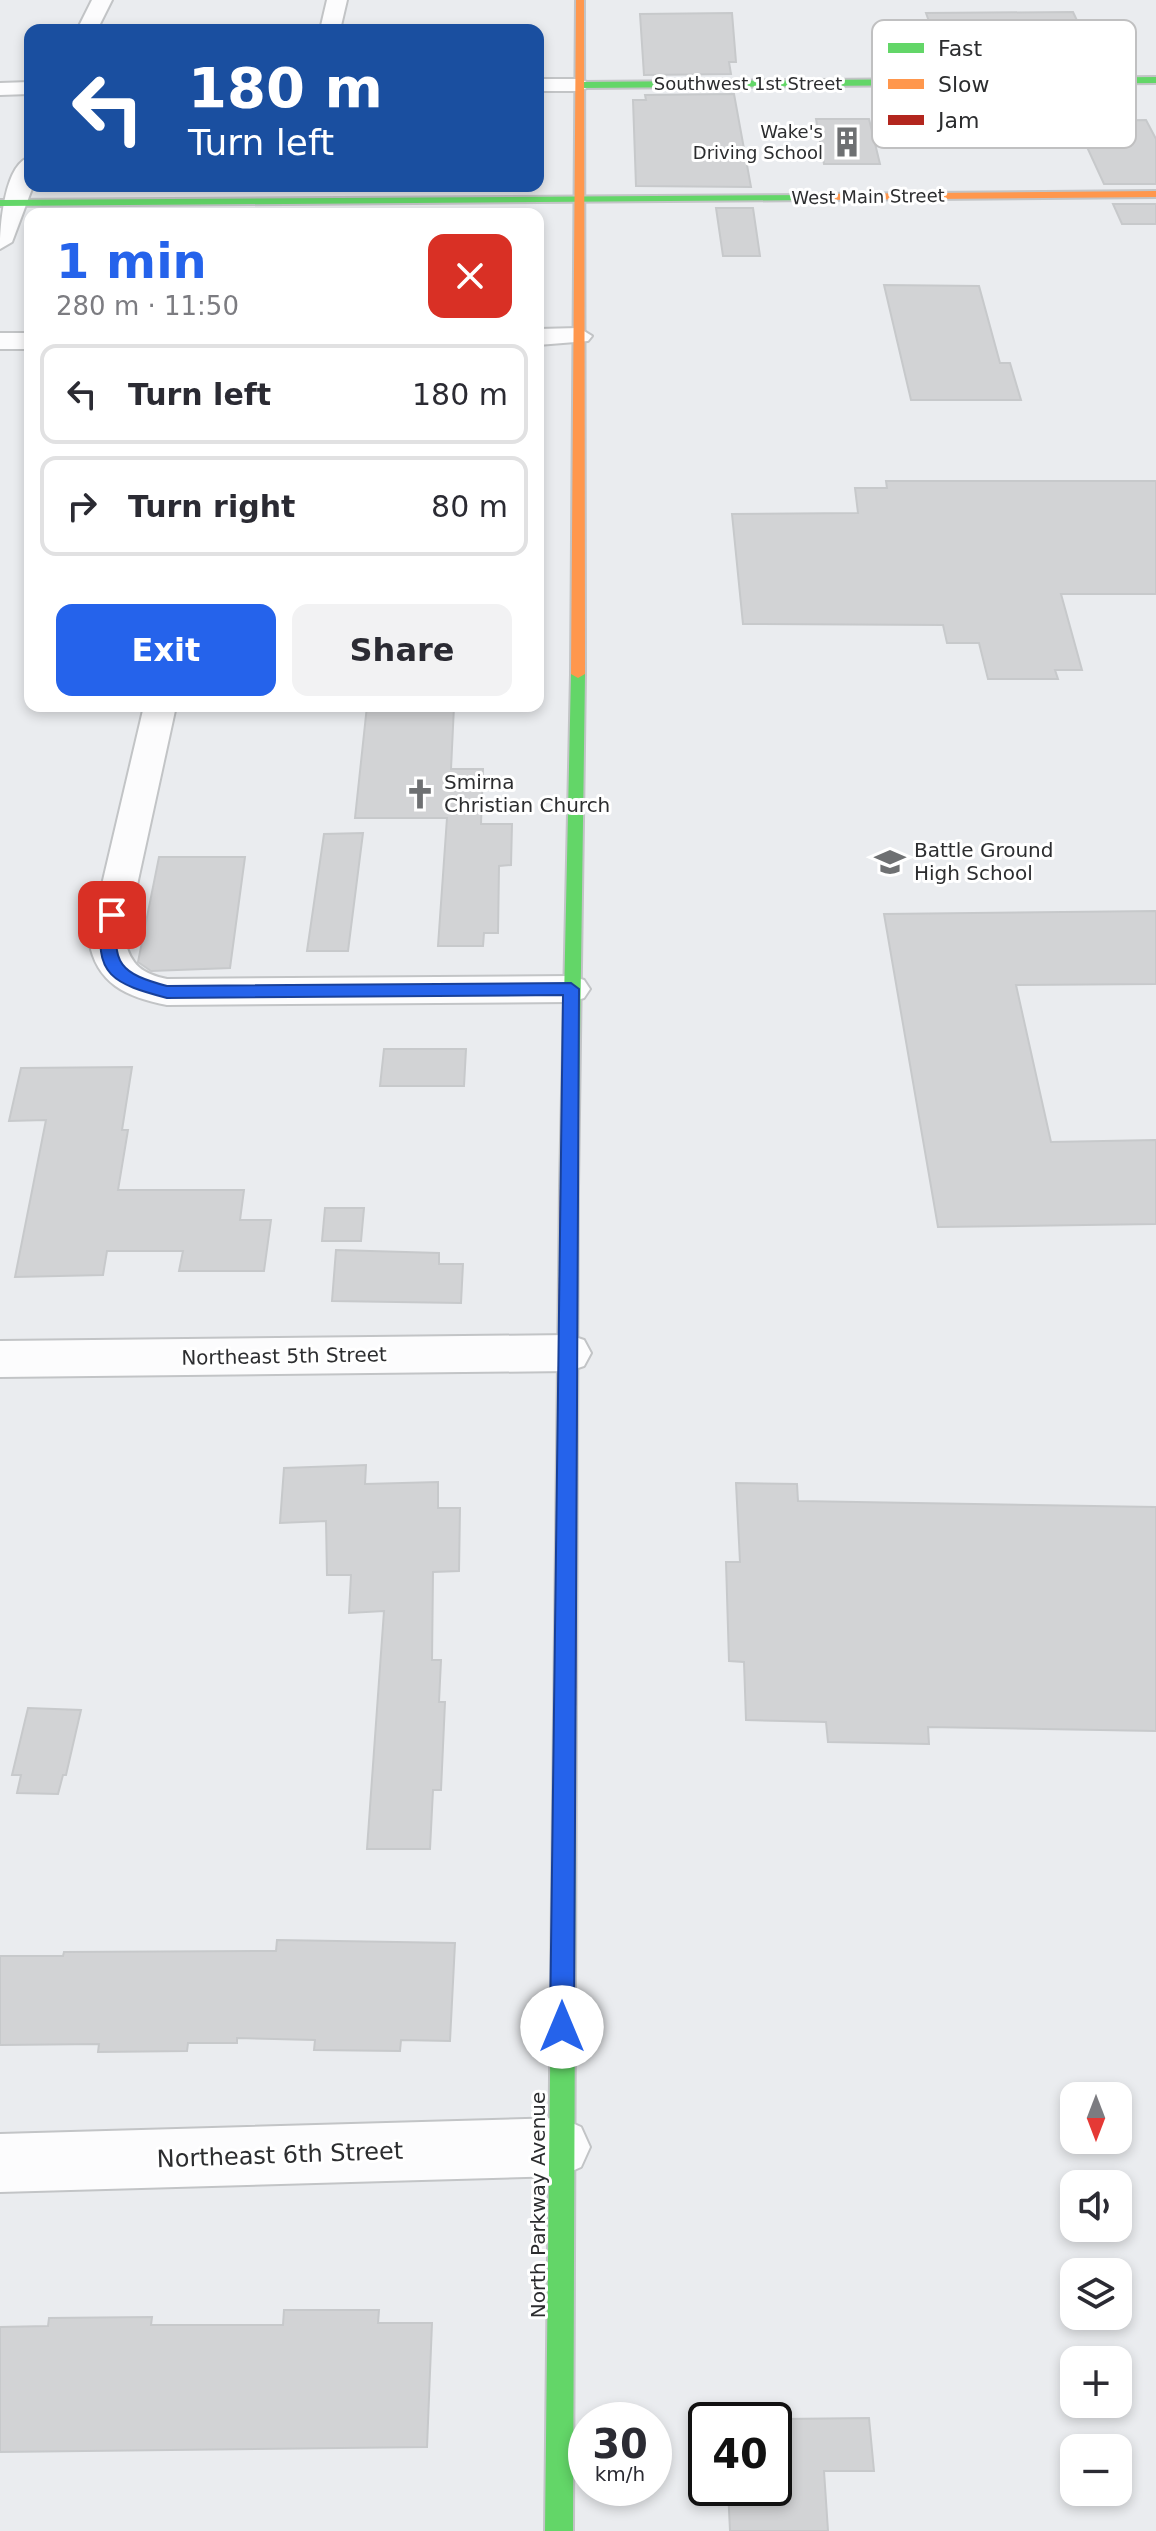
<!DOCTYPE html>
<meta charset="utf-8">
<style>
:root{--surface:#fff;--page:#f2f2f3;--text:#2b2b33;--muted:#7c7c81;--line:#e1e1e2;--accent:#2563eb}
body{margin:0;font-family:"DejaVu Sans",sans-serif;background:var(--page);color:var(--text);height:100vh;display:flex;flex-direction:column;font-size:30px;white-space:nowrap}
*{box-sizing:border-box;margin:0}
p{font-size:26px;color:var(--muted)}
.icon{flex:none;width:44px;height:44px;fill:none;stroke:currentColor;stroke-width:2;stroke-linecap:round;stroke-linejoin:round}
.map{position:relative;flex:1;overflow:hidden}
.side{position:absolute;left:24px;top:208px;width:520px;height:504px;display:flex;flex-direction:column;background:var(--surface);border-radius:16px;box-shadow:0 4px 12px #0003}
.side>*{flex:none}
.hud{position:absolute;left:24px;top:24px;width:520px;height:168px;border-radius:16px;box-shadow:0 4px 12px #0003;background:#1a4fa0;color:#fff;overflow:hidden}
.needle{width:52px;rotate:180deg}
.fabs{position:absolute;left:1060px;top:2082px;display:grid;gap:16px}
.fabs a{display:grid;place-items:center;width:72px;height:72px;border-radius:16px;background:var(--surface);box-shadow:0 4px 12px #0003;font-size:40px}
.speed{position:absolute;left:568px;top:2402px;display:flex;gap:16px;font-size:40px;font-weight:700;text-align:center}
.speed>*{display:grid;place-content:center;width:104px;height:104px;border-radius:50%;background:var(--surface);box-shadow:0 4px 12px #0003;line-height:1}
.speed small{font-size:20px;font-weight:400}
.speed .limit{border:4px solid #111;border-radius:12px;background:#fff;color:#111}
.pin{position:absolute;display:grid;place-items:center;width:68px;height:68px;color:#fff;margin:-34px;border-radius:16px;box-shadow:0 4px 12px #0006}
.me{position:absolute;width:88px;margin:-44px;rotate:0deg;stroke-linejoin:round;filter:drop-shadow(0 0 6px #0008)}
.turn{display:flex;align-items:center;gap:28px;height:168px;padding:0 32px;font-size:36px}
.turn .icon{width:104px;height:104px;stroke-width:2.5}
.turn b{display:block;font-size:56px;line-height:68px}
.round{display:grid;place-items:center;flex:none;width:84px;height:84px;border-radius:16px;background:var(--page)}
.overview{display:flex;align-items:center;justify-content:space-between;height:136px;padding:0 32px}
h1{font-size:48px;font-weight:800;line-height:60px;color:var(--accent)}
.cta{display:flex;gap:16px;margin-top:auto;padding:16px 32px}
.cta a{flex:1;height:92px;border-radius:16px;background:var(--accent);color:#fff;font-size:32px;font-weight:800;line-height:92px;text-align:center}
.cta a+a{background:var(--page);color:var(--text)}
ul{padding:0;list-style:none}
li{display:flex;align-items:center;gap:24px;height:100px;margin:0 16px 12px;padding:0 16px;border:4px solid var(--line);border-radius:16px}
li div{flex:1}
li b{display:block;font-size:30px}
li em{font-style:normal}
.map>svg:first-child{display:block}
.building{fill:#d2d3d5;stroke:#c7c9cb;stroke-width:2}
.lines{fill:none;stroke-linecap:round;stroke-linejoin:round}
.street-casing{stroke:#c2c4c6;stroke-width:4}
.fast-casing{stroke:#c2c4c6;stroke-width:4}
.slow-casing{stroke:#c2c4c6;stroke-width:4}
.jam-casing{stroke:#c2c4c6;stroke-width:4}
.street{fill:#fcfcfd;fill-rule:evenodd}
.fast{fill:#63d668;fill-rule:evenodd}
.slow{fill:#ff974d;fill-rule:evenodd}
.jam{fill:#b3261e;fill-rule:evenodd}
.route{fill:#2563eb;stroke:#184099;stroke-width:2}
.labels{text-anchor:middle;stroke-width:6;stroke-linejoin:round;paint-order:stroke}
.far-street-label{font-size:18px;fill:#2c2d2f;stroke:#fff}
.far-poi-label{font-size:18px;fill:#2c2d2f;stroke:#fff;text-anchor:end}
.poi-label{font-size:20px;fill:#2c2d2f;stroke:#fff;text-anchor:start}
.street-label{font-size:20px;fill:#2c2d2f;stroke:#fff}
.near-street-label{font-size:24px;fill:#2c2d2f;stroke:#fff}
.key{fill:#fff;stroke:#c0c0c1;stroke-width:2}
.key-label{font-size:22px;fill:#2c2d2f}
</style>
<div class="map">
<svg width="1156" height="2531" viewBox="0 0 1156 2531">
<rect width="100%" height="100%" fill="#eaecef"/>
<path class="building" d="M 1073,12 L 1089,46 L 938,47 L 926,13 Z
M 732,13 L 736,62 L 729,62 L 731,74 L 644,75 L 640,14 Z
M 734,94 L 751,187 L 636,186 L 633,100 L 646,100 L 645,95 Z
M 816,119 L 869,119 L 880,164 L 824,164 Z
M 1146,120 L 1156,139 L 1156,184 L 1104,184 L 1075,121 Z
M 1113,204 L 1156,204 L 1156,224 L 1122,224 Z
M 716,208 L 753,208 L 760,256 L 723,256 Z
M 884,285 L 979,286 L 1000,363 L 1010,363 L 1021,400 L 911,400 Z
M 886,481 L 1156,481 L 1156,594 L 1061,594 L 1082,670 L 1055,670 L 1058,679 L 988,679 L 979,643 L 947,643 L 943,625 L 743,624 L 732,514 L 858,513 L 855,488 L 887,488 Z
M 367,706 L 454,706 L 451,769 L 483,769 L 481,824 L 512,824 L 511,865 L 499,866 L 498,933 L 484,933 L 483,946 L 438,946 L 447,818 L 355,818 Z
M 363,833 L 348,951 L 307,951 L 324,834 Z
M 159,857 L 245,857 L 230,968 L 151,971 L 138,962 Z
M 1156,911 L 1156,984 L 1016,985 L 1051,1142 L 1156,1140 L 1156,1224 L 938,1227 L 884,914 Z
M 384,1049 L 466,1049 L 464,1086 L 380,1086 Z
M 132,1067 L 122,1130 L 128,1130 L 118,1190 L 244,1190 L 240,1220 L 271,1220 L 264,1271 L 179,1271 L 183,1251 L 107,1251 L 103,1275 L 15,1277 L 46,1120 L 9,1121 L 21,1068 Z
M 325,1208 L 364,1208 L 361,1241 L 322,1241 Z
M 336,1250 L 439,1253 L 439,1264 L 463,1264 L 461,1303 L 332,1301 Z
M 366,1465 L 365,1484 L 438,1482 L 438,1508 L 460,1508 L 459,1571 L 433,1572 L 432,1660 L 441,1660 L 439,1702 L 445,1702 L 441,1790 L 433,1790 L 430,1849 L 367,1849 L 384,1611 L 349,1613 L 351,1575 L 327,1575 L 326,1521 L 280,1523 L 284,1468 Z
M 736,1483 L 797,1484 L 798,1501 L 1156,1507 L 1156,1731 L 928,1727 L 929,1744 L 828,1742 L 826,1722 L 746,1720 L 744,1662 L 729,1661 L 726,1562 L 740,1562 Z
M 28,1708 L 81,1710 L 66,1775 L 63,1775 L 58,1794 L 17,1793 L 21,1775 L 12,1775 Z
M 277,1940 L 455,1943 L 450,2041 L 401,2040 L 400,2051 L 314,2050 L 315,2040 L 237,2038 L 237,2043 L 188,2043 L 187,2051 L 98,2052 L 99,2044 L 0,2045 L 0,1956 L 63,1956 L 64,1952 L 276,1951 Z
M 284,2310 L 379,2310 L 378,2323 L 432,2323 L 427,2447 L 0,2452 L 0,2327 L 48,2326 L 49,2318 L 152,2317 L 151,2325 L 283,2325 Z
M 869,2418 L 874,2471 L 824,2471 L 828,2531 L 730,2531 L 728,2488 L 774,2488 L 774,2424 L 781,2424 L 781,2419 Z"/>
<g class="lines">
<g class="street-casing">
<path id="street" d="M 92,0 L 112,0 L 97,30 L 77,30 Z
M 327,0 L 347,0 L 340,30 L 320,30 Z
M 538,79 L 581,79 L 592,85 L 581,91 L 538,91 Z
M 30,82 L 30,94 L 0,95 L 0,83 Z
M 30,157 L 30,186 L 33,186 L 12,242 L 0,249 C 0,227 4,164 30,157 Z
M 579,328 L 592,336 L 588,341 L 538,345 L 538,329 Z
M 0,333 L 30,333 L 30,349 L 0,349 Z
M 144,706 L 176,706 L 125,940 C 130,965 143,974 167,979 L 571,976 L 584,980 L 590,989 L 584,998 L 571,1002 L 167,1005 C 127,997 96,984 89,940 Z
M 569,1335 L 584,1340 L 591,1353 L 584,1366 L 569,1371 L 0,1377 L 0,1341 Z
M 561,2118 L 581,2127 L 590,2147 L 581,2167 L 561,2176 L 0,2192 L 0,2134 Z"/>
</g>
<g class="fast-casing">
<path id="fast" d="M 1156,77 L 1156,83 L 581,88 L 576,85 L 581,82 Z
M 818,195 L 818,199 L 814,200 L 0,206 L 0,200 Z
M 578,670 L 585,674 L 578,1187 L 569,1194 L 560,1187 L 571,674 Z
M 565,1706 L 573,1709 L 576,1716 L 573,2531 L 545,2531 L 554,1716 L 557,1709 Z"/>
</g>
<g class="slow-casing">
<path id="slow" d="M 576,0 L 584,0 L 585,674 L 578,678 L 571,674 Z
M 1156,191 L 1156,197 L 814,200 L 809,197 L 814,194 Z"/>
</g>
<g class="jam-casing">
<path id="jam" d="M 569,1180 L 578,1187 L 576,1716 L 573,1723 L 565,1726 L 557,1723 L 554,1716 L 560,1187 Z"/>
</g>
<use href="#street" class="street"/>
<use href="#fast" class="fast"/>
<use href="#slow" class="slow"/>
<use href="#jam" class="jam"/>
</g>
<path class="route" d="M 112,909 L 120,915 C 109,964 122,974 167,986 L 571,983 L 579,989 L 574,2027 L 570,2036 L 562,2039 L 553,2036 L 550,2027 L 563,995 L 167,998 C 115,984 91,976 104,915 Z"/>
<defs>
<g id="building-bare" transform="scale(2.4)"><path d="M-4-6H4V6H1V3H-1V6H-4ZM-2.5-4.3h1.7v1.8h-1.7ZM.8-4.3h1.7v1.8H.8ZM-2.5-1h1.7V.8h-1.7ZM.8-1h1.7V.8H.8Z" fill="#6e7072" stroke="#fff" stroke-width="2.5" paint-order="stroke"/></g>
<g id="church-bare" transform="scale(2.4)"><path d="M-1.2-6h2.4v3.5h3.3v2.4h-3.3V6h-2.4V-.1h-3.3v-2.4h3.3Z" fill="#6e7072" stroke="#fff" stroke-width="2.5" paint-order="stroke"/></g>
<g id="school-bare" transform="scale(2.4)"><path d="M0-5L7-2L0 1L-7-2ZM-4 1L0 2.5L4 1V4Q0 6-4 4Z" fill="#6e7072" stroke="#fff" stroke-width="2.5" paint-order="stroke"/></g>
</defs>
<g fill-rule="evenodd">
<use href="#building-bare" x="847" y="142"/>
<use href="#church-bare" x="420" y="794"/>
<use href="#school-bare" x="890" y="862"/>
</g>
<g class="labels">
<g class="far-street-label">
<text x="748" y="90">Southwest 1st Street</text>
<text transform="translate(868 197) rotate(-1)" y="6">West Main Street</text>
</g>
<g class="far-poi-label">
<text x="823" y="138">Wake's<tspan x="823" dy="21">Driving School</tspan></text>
</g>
<g class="poi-label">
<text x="444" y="789">Smirna<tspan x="444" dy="23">Christian Church</tspan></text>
<text x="914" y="857">Battle Ground<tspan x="914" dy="23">High School</tspan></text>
</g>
<g class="street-label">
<text transform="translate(284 1356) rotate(-1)" y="7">Northeast 5th Street</text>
<text transform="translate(538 2205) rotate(-90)" y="7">North Parkway Avenue</text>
</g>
<g class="near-street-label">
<text transform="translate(280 2155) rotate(-2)" y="8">Northeast 6th Street</text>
</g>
</g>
<rect x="872" y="20" width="264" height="128" rx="12" class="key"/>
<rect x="888" y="43" width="36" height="10" fill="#63d668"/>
<rect x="888" y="79" width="36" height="10" fill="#ff974d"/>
<rect x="888" y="115" width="36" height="10" fill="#b3261e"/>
<g class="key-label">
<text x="938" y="56">Fast</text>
<text x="938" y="92">Slow</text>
<text x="938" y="128">Jam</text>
</g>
</svg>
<div class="fabs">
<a><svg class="needle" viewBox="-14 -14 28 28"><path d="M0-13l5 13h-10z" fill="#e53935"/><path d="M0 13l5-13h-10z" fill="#7c7c81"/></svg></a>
<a><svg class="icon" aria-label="sound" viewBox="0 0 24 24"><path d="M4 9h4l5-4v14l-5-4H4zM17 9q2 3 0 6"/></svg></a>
<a><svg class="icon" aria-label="layers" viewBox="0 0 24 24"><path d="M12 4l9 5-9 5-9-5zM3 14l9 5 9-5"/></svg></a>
<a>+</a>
<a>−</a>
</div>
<div class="speed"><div>30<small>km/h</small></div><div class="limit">40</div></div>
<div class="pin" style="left:112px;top:915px;background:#d93025"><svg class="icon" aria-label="arrive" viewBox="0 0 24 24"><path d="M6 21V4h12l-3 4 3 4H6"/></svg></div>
<svg class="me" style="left:562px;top:2027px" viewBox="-20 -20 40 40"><circle r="19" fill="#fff"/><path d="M0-13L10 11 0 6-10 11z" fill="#2563eb"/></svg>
<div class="hud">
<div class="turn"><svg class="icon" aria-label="left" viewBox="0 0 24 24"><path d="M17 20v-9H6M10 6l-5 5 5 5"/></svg><div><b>180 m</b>Turn left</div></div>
</div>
<section class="side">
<div class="overview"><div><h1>1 min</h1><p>280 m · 11:50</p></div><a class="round" style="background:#d93025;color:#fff"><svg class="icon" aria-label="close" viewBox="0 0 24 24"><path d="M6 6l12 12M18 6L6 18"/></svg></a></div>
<ul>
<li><svg class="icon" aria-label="left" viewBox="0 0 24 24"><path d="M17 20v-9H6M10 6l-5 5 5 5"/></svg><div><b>Turn left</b></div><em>180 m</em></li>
<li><svg class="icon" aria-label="right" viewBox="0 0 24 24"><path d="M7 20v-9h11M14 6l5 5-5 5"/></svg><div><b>Turn right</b></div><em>80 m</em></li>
</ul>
<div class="cta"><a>Exit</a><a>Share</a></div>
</section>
</div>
